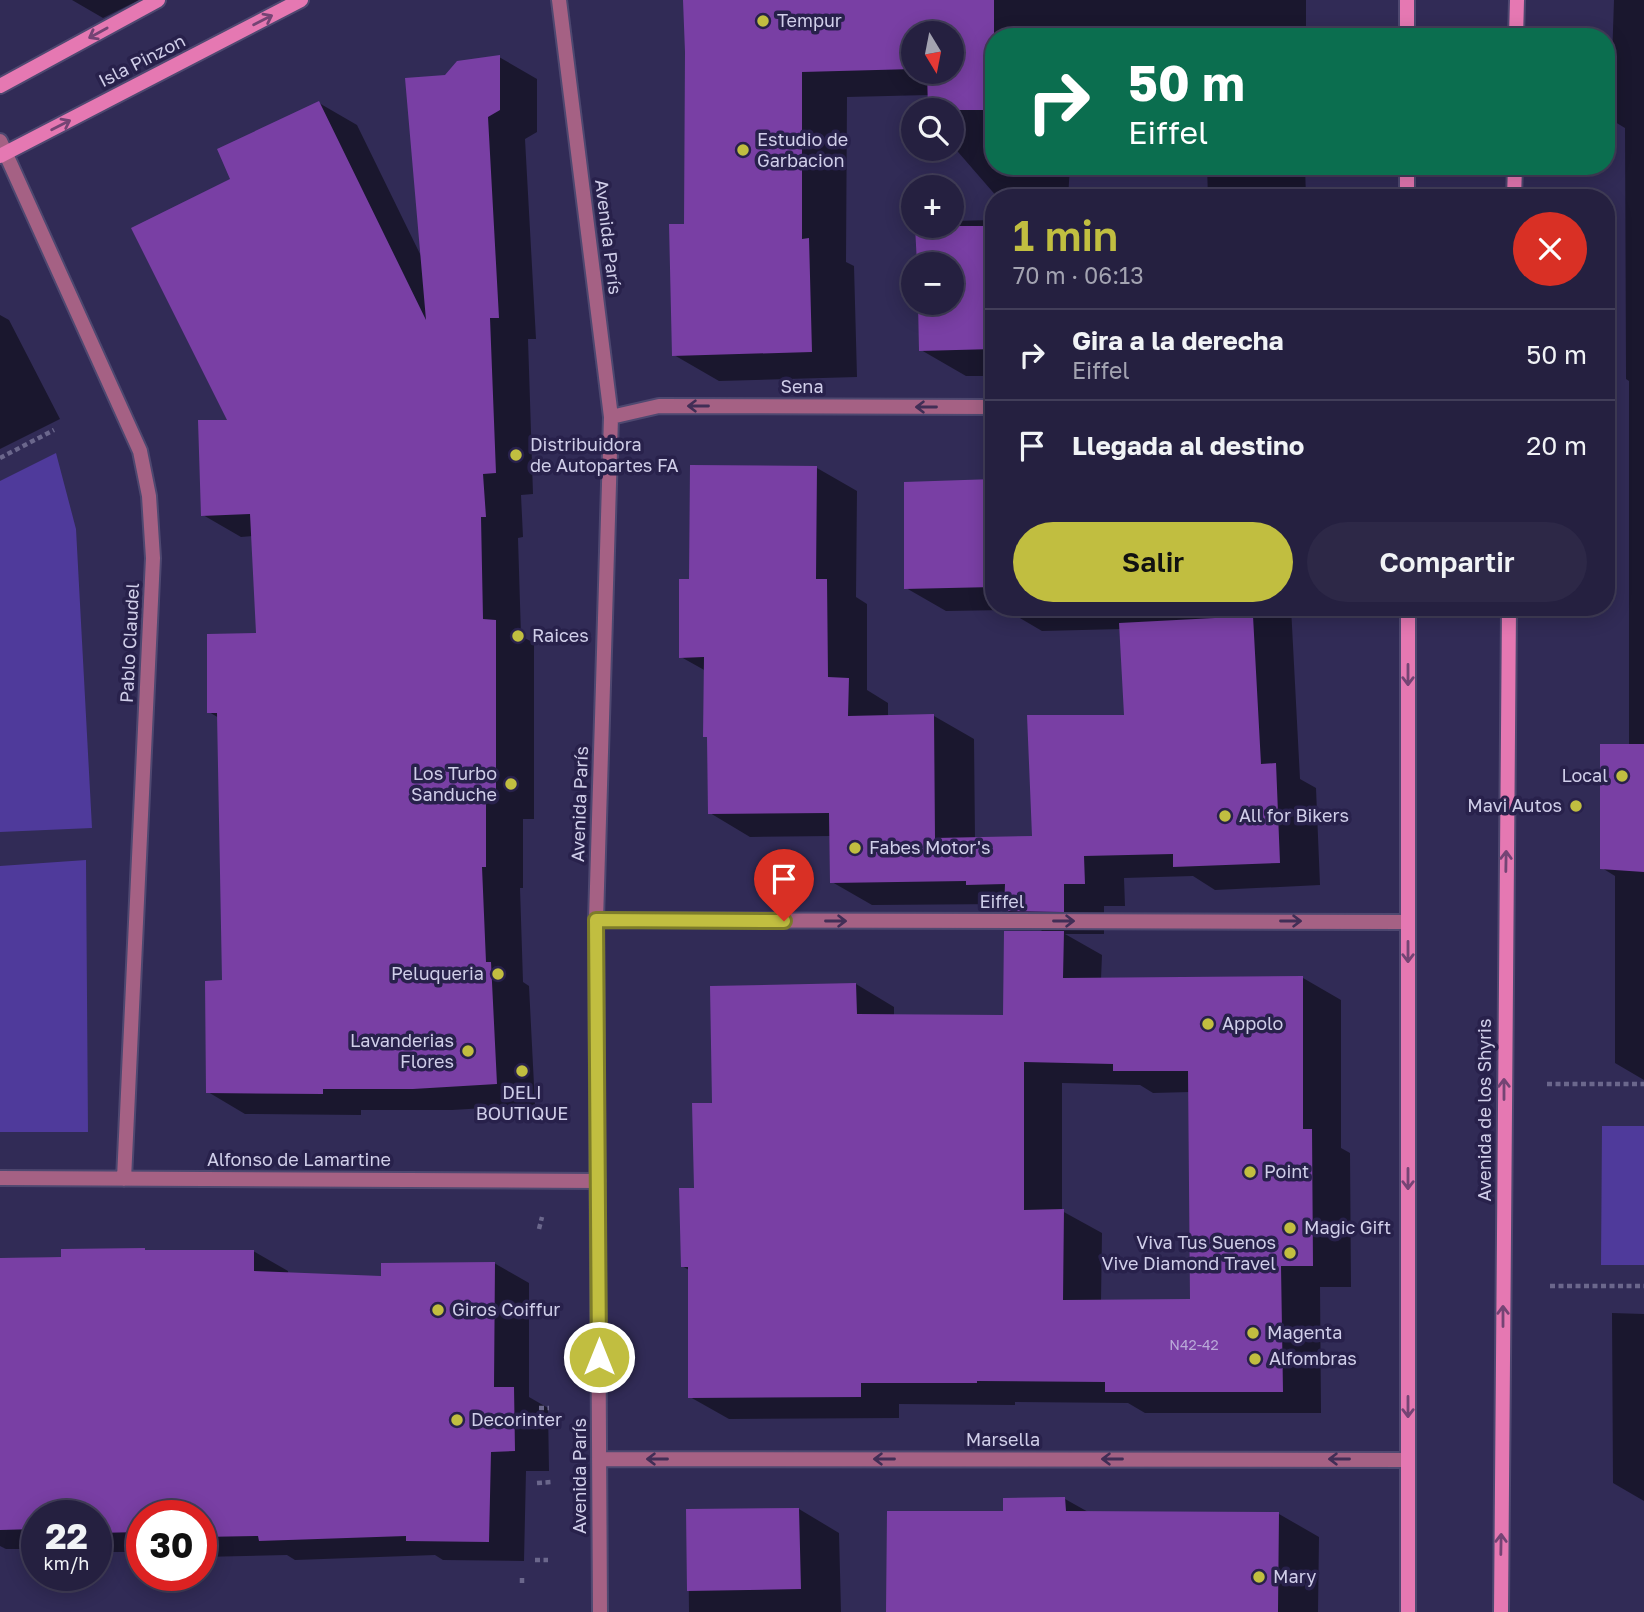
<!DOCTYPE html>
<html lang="es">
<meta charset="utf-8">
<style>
:root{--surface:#252040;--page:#2d2847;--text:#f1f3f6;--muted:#a3a3b1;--line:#423e59;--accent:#c1be40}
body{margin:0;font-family:"Golos Text",sans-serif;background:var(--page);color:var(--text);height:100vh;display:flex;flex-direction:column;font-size:26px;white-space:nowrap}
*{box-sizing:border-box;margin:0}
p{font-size:23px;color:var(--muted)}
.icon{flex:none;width:38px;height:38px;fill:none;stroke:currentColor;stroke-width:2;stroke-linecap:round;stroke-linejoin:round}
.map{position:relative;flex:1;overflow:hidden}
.side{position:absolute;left:985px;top:189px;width:630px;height:427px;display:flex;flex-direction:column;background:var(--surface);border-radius:28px;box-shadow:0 4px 18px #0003,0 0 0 2px var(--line)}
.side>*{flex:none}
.guide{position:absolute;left:985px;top:28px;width:630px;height:147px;border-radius:28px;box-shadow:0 4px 18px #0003,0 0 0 2px var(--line);background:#0b6e4f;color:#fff;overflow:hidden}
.needle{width:46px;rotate:170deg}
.tools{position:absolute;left:901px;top:21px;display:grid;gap:14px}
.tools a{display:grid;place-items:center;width:63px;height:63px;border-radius:50%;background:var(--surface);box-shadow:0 4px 18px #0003,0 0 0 2px var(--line);font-size:35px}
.speed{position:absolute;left:21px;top:1500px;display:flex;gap:14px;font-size:35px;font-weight:700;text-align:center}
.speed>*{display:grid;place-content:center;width:91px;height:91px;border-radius:50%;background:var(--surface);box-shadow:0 4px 18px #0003,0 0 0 2px var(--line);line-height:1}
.speed small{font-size:18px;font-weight:400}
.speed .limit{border:10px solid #d22;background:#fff;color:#111}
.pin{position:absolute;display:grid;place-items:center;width:60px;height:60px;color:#fff;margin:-72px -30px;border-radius:50% 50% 50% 0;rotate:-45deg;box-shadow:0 0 7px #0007}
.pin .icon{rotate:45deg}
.me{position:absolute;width:77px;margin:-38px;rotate:0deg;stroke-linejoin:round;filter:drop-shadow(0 0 5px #0008)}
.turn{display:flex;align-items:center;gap:24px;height:147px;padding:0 28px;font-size:32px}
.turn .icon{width:91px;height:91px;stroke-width:2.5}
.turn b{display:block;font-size:49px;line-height:60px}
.round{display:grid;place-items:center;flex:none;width:74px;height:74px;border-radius:37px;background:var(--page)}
.headline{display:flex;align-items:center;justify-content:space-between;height:119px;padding:0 28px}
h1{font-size:42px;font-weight:600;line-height:52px;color:var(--accent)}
.action{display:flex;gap:14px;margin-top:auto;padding:14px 28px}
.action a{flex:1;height:80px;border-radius:42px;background:var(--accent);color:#111;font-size:28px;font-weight:600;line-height:80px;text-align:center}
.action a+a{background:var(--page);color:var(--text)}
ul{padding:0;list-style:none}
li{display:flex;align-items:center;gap:21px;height:91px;padding:0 28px;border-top:2px solid var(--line)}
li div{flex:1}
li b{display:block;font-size:26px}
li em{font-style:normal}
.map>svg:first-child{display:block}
.green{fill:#4f3a9b}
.shadow{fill:#0007;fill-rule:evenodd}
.building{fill:#793fa4;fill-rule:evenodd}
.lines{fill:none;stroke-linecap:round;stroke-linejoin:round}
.street-casing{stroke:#4e4870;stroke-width:18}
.secondary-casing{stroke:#4e4870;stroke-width:18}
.path{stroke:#6b678c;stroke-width:4.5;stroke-dasharray:5 3.5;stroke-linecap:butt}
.street{stroke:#a56184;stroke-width:14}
.secondary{stroke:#e578b2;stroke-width:14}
.oneway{stroke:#744474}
.oneway2{stroke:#412e56}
.route-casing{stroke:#7d7c2a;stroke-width:18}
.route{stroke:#c1be40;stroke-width:12}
.poi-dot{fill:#c1be40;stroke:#28214b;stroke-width:2.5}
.labels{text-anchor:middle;stroke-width:7;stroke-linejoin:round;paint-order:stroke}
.number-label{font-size:14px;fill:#baaad8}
.poi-label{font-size:18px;fill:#d0cee9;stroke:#28214b;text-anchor:start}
.street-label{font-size:18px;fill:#d0cee9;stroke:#28214b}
</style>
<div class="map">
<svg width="1644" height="1612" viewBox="0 0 1644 1612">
<rect width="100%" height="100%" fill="#312b56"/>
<path class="green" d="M 56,453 L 76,529 L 92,828 L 0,832 L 0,481 Z
M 86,860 L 88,1132 L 0,1132 L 0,866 Z
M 1602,1126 L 1644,1126 L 1644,1265 L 1601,1265 Z"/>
<path class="shadow" d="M 72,0 L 139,0 L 103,18 Z
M 684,0 L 1306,0 L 1306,33 L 1315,33 L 1322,37 L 994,37 L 994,166 L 1070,166 L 1068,198 L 998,198 L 952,145 L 952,110 L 930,110 L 929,95 L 847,97 L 846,262 L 854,266 L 857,377 L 719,381 L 674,355 L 686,226 L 687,52 ZM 914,33 L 952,33 L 952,72 L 914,72 Z
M 1614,0 L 1644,0 L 1644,1080 L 1615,1063 L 1615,876 L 1602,868 L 1629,746 L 1629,381 L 1626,379 L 1625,128 L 1610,119 Z
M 499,57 L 537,79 L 537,132 L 525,139 L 536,339 L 528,339 L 533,494 L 521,495 L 523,537 L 518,538 L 521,636 L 534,643 L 534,819 L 523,819 L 523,888 L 520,888 L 523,982 L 529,986 L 535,1105 L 452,1110 L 361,1110 L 361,1115 L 245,1114 L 208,1092 L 224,982 L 219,718 L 209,712 L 257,635 L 253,536 L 241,537 L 203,515 L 229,421 L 233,179 L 319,103 L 357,125 L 422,258 L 446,76 Z
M 1207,166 L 1305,166 L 1306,198 L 1208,198 Z
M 994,220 L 994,376 L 966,376 L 921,350 L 919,303 L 952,303 L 952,264 L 918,264 L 917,226 L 952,226 L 952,221 Z
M 0,315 L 9,320 L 60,419 L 0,449 Z
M 817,468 L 857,491 L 856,597 L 867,604 L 867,690 L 888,703 L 888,717 L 934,716 L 974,739 L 975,839 L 1033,837 L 1126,717 L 1122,629 L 1042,631 L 1006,610 L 946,611 L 906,588 L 994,480 L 994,607 L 1291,607 L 1300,779 L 1316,788 L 1320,885 L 1215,890 L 1193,876 L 1124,878 L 1125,906 L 1104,906 L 1104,934 L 1065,934 L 1102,955 L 1101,979 L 1303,978 L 1341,1000 L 1341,1148 L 1350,1153 L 1351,1287 L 1320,1287 L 1321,1413 L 1145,1413 L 1128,1403 L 1015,1402 L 1015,1405 L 899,1404 L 899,1418 L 729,1419 L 690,1397 L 689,1270 L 682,1266 L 714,1105 L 856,984 L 894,1007 L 894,1016 L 1004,1017 L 1044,932 L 1006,910 L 1006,906 L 1003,904 L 872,905 L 832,882 L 831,836 L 750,837 L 710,813 L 709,738 L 705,736 L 706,671 L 681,657 L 691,581 ZM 1062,1083 L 1140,1085 L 1153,1093 L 1190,1092 L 1192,1300 L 1101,1301 L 1102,1233 L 1062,1211 Z
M 253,1251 L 288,1271 L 288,1274 L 383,1277 L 494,1263 L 529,1283 L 529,1397 L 548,1408 L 549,1471 L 526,1471 L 524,1561 L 443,1560 L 435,1555 L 295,1560 L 287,1555 L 201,1557 L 201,1516 L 142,1516 L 142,1552 L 96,1552 L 96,1516 L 37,1516 L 37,1549 L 6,1549 L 0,1546 L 0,1259 Z
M 1612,1313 L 1644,1314 L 1644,1501 L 1613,1483 Z
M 1065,1499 L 1090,1513 L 1279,1514 L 1319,1537 L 1318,1612 L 888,1612 L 1005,1512 Z
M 799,1509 L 839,1533 L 841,1612 L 689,1612 L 688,1511 Z"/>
<path class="building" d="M 683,0 L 994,0 L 994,110 L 928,110 L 927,72 L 952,72 L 952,33 L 914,33 L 914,69 L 802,72 L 802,239 L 809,238 L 812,352 L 672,356 L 669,224 L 684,224 L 685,52 Z
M 500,55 L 500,110 L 488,117 L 499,318 L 490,318 L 496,473 L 483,474 L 486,517 L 481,517 L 483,619 L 496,620 L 496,798 L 486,798 L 486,867 L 482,867 L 486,962 L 491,962 L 497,1084 L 413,1089 L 323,1089 L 323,1094 L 206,1093 L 205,981 L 222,980 L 217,713 L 207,713 L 207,634 L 256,633 L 250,514 L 201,516 L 198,420 L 227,420 L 131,228 L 230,179 L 217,149 L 319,101 L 426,320 L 405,78 L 445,75 L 457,61 Z
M 915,226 L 994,226 L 994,349 L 919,351 L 918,303 L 952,303 L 952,264 L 917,264 Z
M 690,465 L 817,466 L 816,579 L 827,579 L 828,677 L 849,678 L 848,716 L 934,714 L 935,838 L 1032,836 L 1027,715 L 1124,715 L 1119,623 L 1253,616 L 1261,764 L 1276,763 L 1280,863 L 1173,867 L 1173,854 L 1084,856 L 1085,884 L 1064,884 L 1064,912 L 1004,911 L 1005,884 L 966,885 L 966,881 L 830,883 L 829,813 L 708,814 L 707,737 L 703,737 L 704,657 L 679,658 L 679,579 L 689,579 Z
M 994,479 L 994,587 L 904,589 L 904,482 Z
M 1600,744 L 1644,744 L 1644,872 L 1600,869 Z
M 1004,931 L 1064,931 L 1063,978 L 1303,976 L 1303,1129 L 1312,1129 L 1313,1266 L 1281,1266 L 1283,1392 L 1105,1392 L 1105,1382 L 977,1381 L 977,1383 L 861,1383 L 861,1397 L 688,1398 L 688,1267 L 681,1267 L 679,1188 L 694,1188 L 692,1103 L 712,1103 L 710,986 L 856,983 L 857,1014 L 1003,1015 ZM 1024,1062 L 1113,1064 L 1113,1071 L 1188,1071 L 1190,1299 L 1063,1300 L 1064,1209 L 1024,1210 Z
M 145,1248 L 145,1250 L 254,1250 L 254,1271 L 381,1276 L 381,1263 L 495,1262 L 494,1387 L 514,1387 L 515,1451 L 491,1452 L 489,1542 L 406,1541 L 406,1536 L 259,1541 L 258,1536 L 201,1537 L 201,1516 L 142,1516 L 142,1532 L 96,1533 L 96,1516 L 37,1516 L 37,1529 L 0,1530 L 0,1258 L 61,1257 L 61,1249 Z
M 1065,1497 L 1066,1511 L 1279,1512 L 1278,1612 L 886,1612 L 887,1511 L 1003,1511 L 1003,1498 Z
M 799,1508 L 801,1589 L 687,1591 L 686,1509 Z"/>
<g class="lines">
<g class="street-casing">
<path id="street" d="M 559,0 L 611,417 L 596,920 L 600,1612
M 0,141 L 140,451 L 149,496 L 153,558 L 124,1179
M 611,417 L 659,406 L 994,407
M 596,920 L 1408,922
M 0,1178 L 598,1181
M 599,1459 L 1408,1460"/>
</g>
<g class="secondary-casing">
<path id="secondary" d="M 1407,0 L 1407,37
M 1516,37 L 1517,0
M 0,86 L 158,0
M 0,156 L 301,0
M 1407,166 L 1407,198
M 1514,198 L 1515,166
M 1408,607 L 1408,1612
M 1501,1612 L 1509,607"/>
</g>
<path class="path" d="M 0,458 L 54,430
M 1547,1084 L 1644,1084
M 539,1229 L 542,1217
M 1550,1286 L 1644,1286
M 539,1408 L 549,1408
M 537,1483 L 551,1482
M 535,1560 L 548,1560
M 522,1583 L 522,1577"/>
<use href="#street" class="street"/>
<use href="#secondary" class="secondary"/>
</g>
<defs><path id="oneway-shaft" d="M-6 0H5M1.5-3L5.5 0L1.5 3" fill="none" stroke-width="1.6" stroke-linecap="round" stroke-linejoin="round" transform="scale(1.75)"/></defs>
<g class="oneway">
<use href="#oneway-shaft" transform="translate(263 20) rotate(-27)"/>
<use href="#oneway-shaft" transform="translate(98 33) rotate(151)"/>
<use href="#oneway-shaft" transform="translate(61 125) rotate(-27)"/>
<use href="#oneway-shaft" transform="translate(1408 675) rotate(90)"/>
<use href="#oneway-shaft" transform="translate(1506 861) rotate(-89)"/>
<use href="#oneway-shaft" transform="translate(1408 952) rotate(90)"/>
<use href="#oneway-shaft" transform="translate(1504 1089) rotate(-90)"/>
<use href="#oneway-shaft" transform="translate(1408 1179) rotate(90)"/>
<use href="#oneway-shaft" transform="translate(1503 1316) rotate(-90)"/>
<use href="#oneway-shaft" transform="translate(1408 1407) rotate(90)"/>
<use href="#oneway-shaft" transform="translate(1501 1544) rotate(-89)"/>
</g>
<g class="oneway2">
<use href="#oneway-shaft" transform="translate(698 406) rotate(-180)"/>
<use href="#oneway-shaft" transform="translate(926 407) rotate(-180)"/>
<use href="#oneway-shaft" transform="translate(836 921)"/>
<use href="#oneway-shaft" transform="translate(1064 921)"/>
<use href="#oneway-shaft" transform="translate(1291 921)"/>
<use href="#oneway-shaft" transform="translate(657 1459) rotate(-180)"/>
<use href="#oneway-shaft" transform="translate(884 1459) rotate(-180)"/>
<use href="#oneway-shaft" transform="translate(1112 1459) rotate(-180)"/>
<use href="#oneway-shaft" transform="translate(1339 1459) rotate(-180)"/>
</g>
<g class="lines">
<g class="route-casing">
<path id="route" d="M 599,1357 L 596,920 L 784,921"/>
</g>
<use href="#route" class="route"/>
</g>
<g class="poi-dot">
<circle cx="763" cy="21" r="7"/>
<circle cx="743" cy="150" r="7"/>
<circle cx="516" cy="455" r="7"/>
<circle cx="518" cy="636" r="7"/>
<circle cx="1622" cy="776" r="7"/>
<circle cx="511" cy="784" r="7"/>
<circle cx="1576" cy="806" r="7"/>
<circle cx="1225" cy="816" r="7"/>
<circle cx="855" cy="848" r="7"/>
<circle cx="498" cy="974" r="7"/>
<circle cx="1208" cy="1024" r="7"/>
<circle cx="468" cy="1051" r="7"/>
<circle cx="522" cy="1071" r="7"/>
<circle cx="1250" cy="1172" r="7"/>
<circle cx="1290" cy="1228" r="7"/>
<circle cx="1290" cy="1253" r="7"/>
<circle cx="438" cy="1310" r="7"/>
<circle cx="1253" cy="1333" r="7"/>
<circle cx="1255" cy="1359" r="7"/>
<circle cx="457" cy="1420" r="7"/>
<circle cx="1259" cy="1577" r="7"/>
</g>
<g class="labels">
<g class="number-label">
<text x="1194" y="1350">N42-42</text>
</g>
<g class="poi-label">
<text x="777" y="27">Tempur</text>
<text x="757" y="146">Estudio de<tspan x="757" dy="21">Garbacion</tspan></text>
<text x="530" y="451">Distribuidora<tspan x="530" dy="21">de Autopartes FA</tspan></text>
<text x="532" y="642">Raices</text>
<text x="497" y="780" text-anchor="end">Los Turbo<tspan x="497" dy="21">Sanduche</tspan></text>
<text x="1608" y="782" text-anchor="end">Local</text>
<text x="1562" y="812" text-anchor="end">Mavi Autos</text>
<text x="1239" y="822">All for Bikers</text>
<text x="869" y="854">Fabes Motor's</text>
<text x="484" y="980" text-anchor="end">Peluqueria</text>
<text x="1222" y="1030">Appolo</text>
<text x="454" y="1047" text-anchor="end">Lavanderias<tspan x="454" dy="21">Flores</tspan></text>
<text x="522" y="1099" text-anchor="middle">DELI<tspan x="522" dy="21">BOUTIQUE</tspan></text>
<text x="1264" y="1178">Point</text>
<text x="1304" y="1234">Magic Gift</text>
<text x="1276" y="1249" text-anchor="end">Viva Tus Suenos<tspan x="1276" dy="21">Vive Diamond Travel</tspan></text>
<text x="452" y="1316">Giros Coiffur</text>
<text x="1267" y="1339">Magenta</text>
<text x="1269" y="1365">Alfombras</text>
<text x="471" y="1426">Decorinter</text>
<text x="1273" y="1583">Mary</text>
</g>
<g class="street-label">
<text transform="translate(142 61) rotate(-27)" y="6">Isla Pinzon</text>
<text transform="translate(608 237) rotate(83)" y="6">Avenida París</text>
<text x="802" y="393">Sena</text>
<text transform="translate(130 643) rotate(-87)" y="6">Pablo Claudel</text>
<text transform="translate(580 804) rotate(-88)" y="6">Avenida París</text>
<text x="1002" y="908">Eiffel</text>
<text transform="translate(1485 1110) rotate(-90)" y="6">Avenida de los Shyris</text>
<text x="299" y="1166">Alfonso de Lamartine</text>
<text x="1003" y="1446">Marsella</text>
<text transform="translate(580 1476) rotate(-90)" y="6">Avenida París</text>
</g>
</g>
</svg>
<div class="tools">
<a><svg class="needle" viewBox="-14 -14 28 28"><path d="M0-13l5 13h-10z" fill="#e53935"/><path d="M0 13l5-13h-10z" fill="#a3a3b1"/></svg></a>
<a><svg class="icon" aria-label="search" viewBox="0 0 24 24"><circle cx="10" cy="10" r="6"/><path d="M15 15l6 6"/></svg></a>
<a>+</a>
<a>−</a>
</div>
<div class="speed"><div>22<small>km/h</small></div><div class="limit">30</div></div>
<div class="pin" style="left:784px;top:921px;background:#d93025"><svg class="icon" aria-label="arrive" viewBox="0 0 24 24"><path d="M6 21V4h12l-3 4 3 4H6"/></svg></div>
<svg class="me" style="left:599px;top:1357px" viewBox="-20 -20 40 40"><circle r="17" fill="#c1be40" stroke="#fff" stroke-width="3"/><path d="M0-11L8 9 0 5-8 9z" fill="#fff"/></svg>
<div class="guide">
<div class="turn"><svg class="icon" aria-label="right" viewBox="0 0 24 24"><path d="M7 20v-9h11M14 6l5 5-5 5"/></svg><div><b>50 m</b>Eiffel</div></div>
</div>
<section class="side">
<div class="headline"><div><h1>1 min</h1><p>70 m · 06:13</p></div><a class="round" style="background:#d93025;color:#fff"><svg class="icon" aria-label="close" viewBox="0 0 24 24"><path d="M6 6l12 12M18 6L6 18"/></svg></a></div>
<ul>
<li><svg class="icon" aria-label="right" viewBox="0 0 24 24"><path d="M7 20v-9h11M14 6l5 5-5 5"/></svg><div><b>Gira a la derecha</b><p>Eiffel</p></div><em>50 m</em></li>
<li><svg class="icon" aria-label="arrive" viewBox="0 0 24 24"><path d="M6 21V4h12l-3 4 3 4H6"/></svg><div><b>Llegada al destino</b></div><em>20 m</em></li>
</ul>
<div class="action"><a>Salir</a><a>Compartir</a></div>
</section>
</div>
